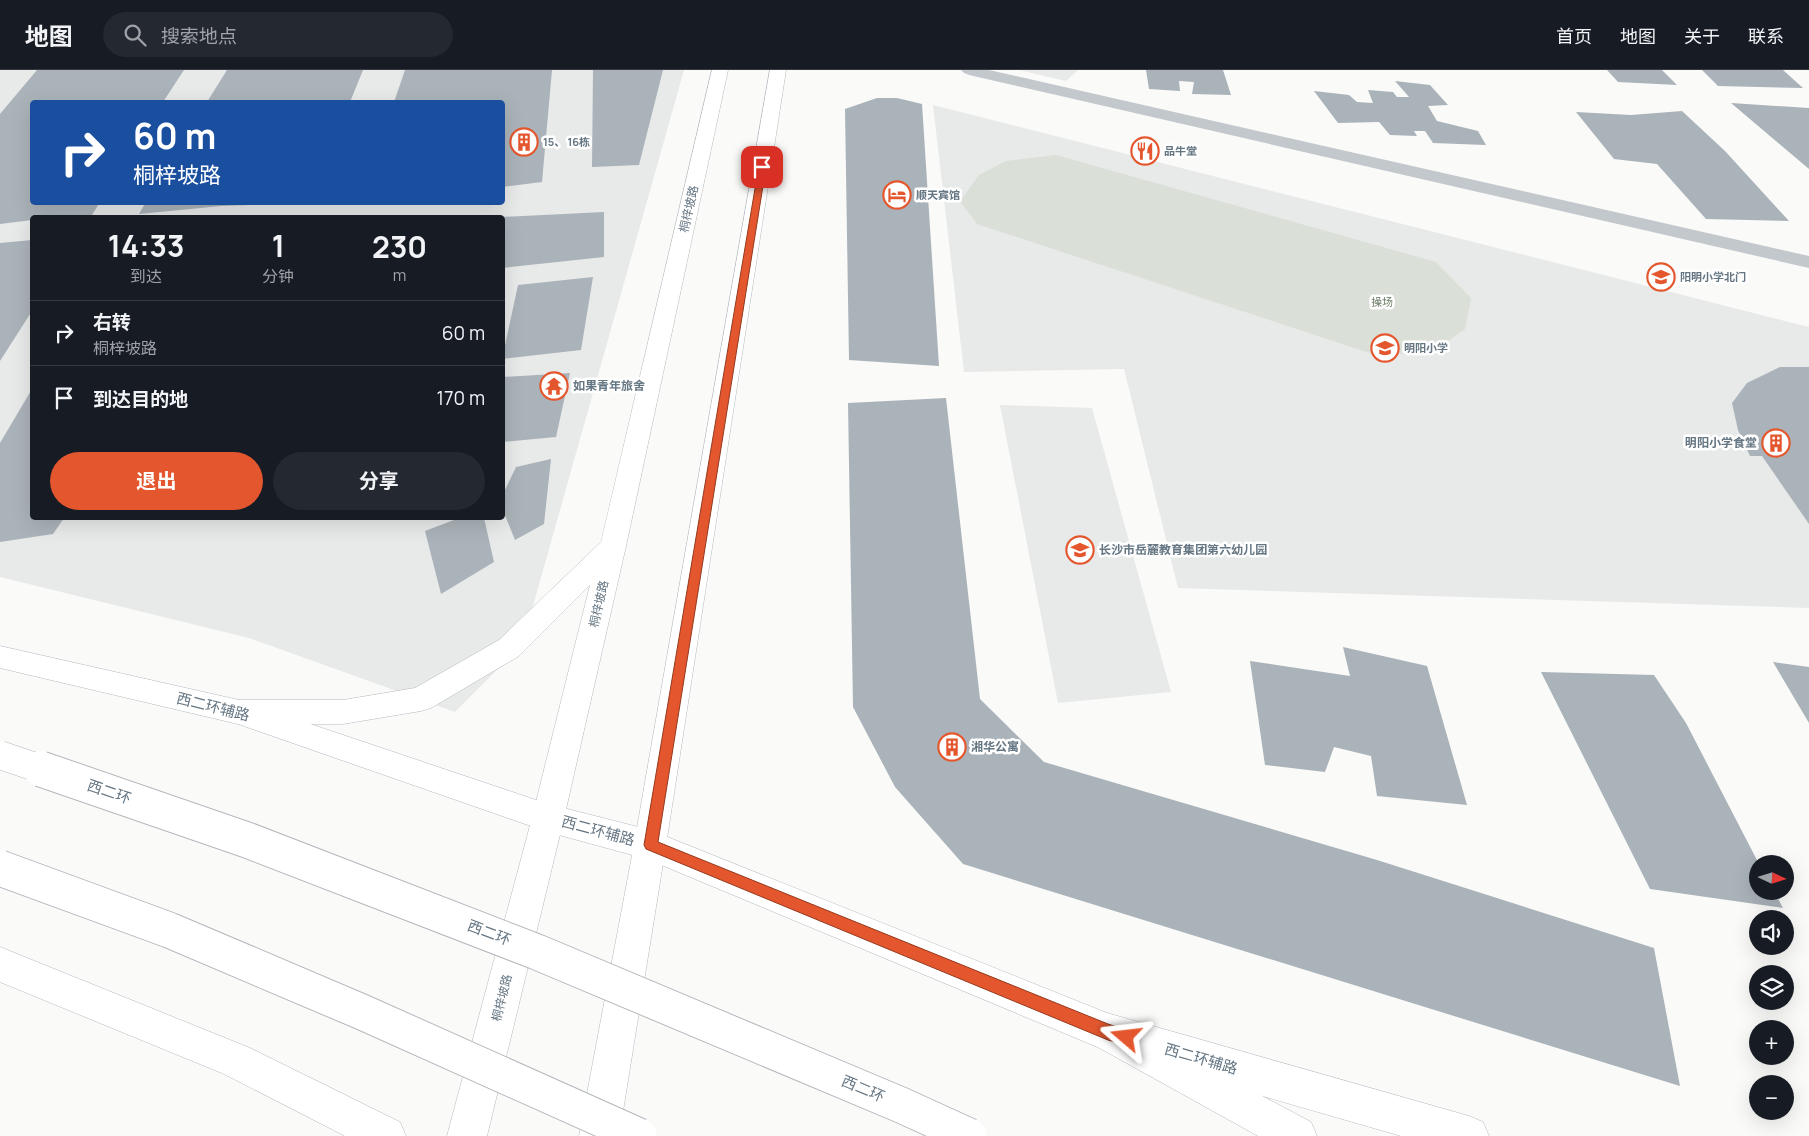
<!DOCTYPE html>
<html lang="zh">
<meta charset="utf-8">
<style>
:root{--surface:#171b24;--page:#242831;--text:#f1f3f6;--muted:#9ea1a6;--line:#363941;--accent:#e4572e}
body{margin:0;font-family:Manrope,"Noto Sans SC",sans-serif;background:var(--page);color:var(--text);height:100vh;display:flex;flex-direction:column;font-size:19px;white-space:nowrap}
*{box-sizing:border-box;margin:0}
p{font-size:16px;color:var(--muted)}
.icon{flex:none;width:28px;height:28px;fill:none;stroke:currentColor;stroke-width:2;stroke-linecap:round;stroke-linejoin:round}
.map{position:relative;flex:1;overflow:hidden}
.details{position:absolute;left:30px;top:145px;width:475px;height:305px;display:flex;flex-direction:column;background:var(--surface);border-radius:5px;box-shadow:0 5px 20px #0002}
.details>*{flex:none}
.hud{position:absolute;left:30px;top:30px;width:475px;height:105px;border-radius:5px;box-shadow:0 5px 20px #0002;background:#1a4fa0;color:#fff;overflow:hidden}
.needle{width:32px;rotate:94deg}
.buttons{position:absolute;left:1749px;top:785px;display:grid;gap:10px}
.buttons a{display:grid;place-items:center;width:45px;height:45px;border-radius:50%;background:var(--surface);box-shadow:0 5px 20px #0002;font-size:25px}
.pin{position:absolute;display:grid;place-items:center;width:42px;height:42px;color:#fff;margin:-21px;border-radius:10px;box-shadow:0 2px 8px #0006}
.me{position:absolute;width:55px;margin:-28px;rotate:287deg;stroke-linejoin:round;filter:drop-shadow(0 0 4px #0008)}
.turn{display:flex;align-items:center;gap:18px;height:105px;padding:0 20px;font-size:22px}
.turn .icon{width:65px;height:65px;stroke-width:2.5}
.turn b{display:block;font-size:35px;line-height:42px}
.eta{display:flex;justify-content:space-evenly;align-items:center;height:85px;text-align:center}
.eta b{font-size:30px;font-weight:700;line-height:35px}
.cta{display:flex;gap:10px;margin-top:auto;padding:10px 20px}
.cta a{flex:1;height:58px;border-radius:30px;background:var(--accent);color:#fff;font-size:20px;font-weight:700;line-height:58px;text-align:center}
.cta a+a{background:var(--page);color:var(--text)}
ul{padding:0;list-style:none}
li{display:flex;align-items:center;gap:15px;height:65px;padding:0 20px;border-top:1px solid var(--line)}
li div{flex:1}
li b{display:block;font-size:19px}
li em{font-style:normal}
header{display:flex;align-items:center;gap:30px;box-sizing:border-box;height:70px;padding:0 25px;background:var(--surface);border-bottom:1px solid var(--line)}
header strong{font-size:24px}
nav{display:flex;gap:28px;margin-inline-start:auto;font-size:18px}
.search{width:350px;height:45px;background:var(--page);display:flex;align-items:center;gap:12px;box-sizing:border-box;padding:0 18px;border-radius:28px;color:var(--muted);font-size:19px}
.map>svg:first-child{display:block}
.built{fill:#e8e9e9;fill-rule:evenodd}
.green{fill:#dadfd7}
.building{fill:#aab3b9}
.lines{fill:none;stroke-linecap:round;stroke-linejoin:round}
.secondary-casing{stroke:#b3babf;stroke-width:1}
.primary-casing{stroke:#b5babe;stroke-width:1}
.highway-casing{stroke:#b4b9bd;stroke-width:1}
.street{fill:#c3c8cc;fill-rule:evenodd}
.secondary{fill:#fff;fill-rule:evenodd}
.primary{fill:#fff;fill-rule:evenodd}
.highway{fill:#fff;fill-rule:evenodd}
.highway-bridge-far1-casing{stroke:#b4b9bd;stroke-width:29;stroke-linecap:butt}
.highway-bridge-casing{stroke:#b4b9bd;stroke-width:37;stroke-linecap:butt}
.highway-bridge-far1{stroke:#fff;stroke-width:28}
.highway-bridge{stroke:#fff;stroke-width:35}
.route{fill:#e4572e;stroke:#94391e}
.labels{text-anchor:middle;stroke-width:5;stroke-linejoin:round;paint-order:stroke}
.far-poi-label{font-size:11px;font-weight:bold;fill:#657683;stroke:#fff;text-anchor:start}
.far-park-label{font-size:11px;fill:#687a64;stroke:#fff}
.street-label{font-size:12px;fill:#657683;stroke:#fff}
.poi-label{font-size:12px;font-weight:bold;fill:#657683;stroke:#fff;text-anchor:start}
.near-street-label{font-size:15px;fill:#657683;stroke:#fff}
</style>
<header>
<strong>地图</strong>
<div class="search"><svg class="icon" aria-label="search" viewBox="0 0 24 24"><circle cx="10" cy="10" r="6"/><path d="M15 15l6 6"/></svg>搜索地点</div>
<nav><a>首页</a><a>地图</a><a>关于</a><a>联系</a></nav>
</header>
<div class="map">
<svg width="1809" height="1066" viewBox="0 0 1809 1066">
<rect width="100%" height="100%" fill="#fafaf8"/>
<path class="built" d="M 0,0 L 684,0 L 522,575 L 455,642 L 249,568 L 0,507 ZM 32,32 L 502,32 L 502,132 L 32,132 ZM 32,148 L 502,148 L 502,448 L 32,448 Z
M 1019,0 L 1078,0 L 1066,11 Z
M 933,35 L 1809,257 L 1809,538 L 1178,518 L 1124,299 L 964,302 Z
M 1000,335 L 1092,338 L 1171,622 L 1058,633 Z"/>
<path class="green" d="M 1056,85 L 1436,192 L 1471,228 L 1465,259 L 1432,282 L 1376,285 L 977,154 L 960,131 L 979,105 L 1006,91 Z"/>
<path class="building" d="M 37,0 L 184,0 L 163,32 L 32,32 L 32,132 L 100,132 L 92,145 L 32,148 L 32,150 L 0,154 L 0,44 Z
M 227,0 L 363,0 L 350,32 L 207,32 Z
M 405,0 L 552,0 L 542,112 L 502,117 L 502,32 L 394,32 Z
M 593,0 L 663,0 L 639,95 L 592,97 Z
M 1146,0 L 1223,0 L 1231,25 L 1192,24 L 1194,12 L 1179,11 L 1180,21 L 1149,19 Z
M 1607,0 L 1662,0 L 1677,15 L 1618,12 Z
M 1702,0 L 1783,0 L 1803,18 L 1718,16 Z
M 1395,11 L 1430,15 L 1448,35 L 1428,36 L 1437,51 L 1478,61 L 1486,75 L 1433,73 L 1425,61 L 1414,61 L 1417,66 L 1390,65 L 1379,52 L 1338,53 L 1314,21 L 1349,25 L 1357,32 L 1373,33 L 1368,20 L 1393,22 L 1397,27 L 1409,27 Z
M 877,28 L 897,28 L 922,34 L 939,296 L 849,290 L 845,39 Z
M 1731,33 L 1809,38 L 1809,99 Z
M 1682,41 L 1725,81 L 1789,151 L 1706,149 L 1657,94 L 1614,89 L 1576,42 L 1631,45 Z
M 146,132 L 274,132 L 274,134 L 221,136 L 139,144 Z
M 604,142 L 604,187 L 502,198 L 502,147 Z
M 32,170 L 32,241 L 0,291 L 0,173 Z
M 593,207 L 581,280 L 502,289 L 518,215 Z
M 1780,297 L 1809,297 L 1809,454 L 1762,386 L 1750,386 L 1738,360 L 1732,333 L 1747,313 Z
M 570,303 L 556,367 L 502,372 L 502,307 Z
M 32,319 L 32,448 L 64,448 L 53,464 L 0,472 L 0,373 Z
M 946,328 L 980,629 L 1044,692 L 1377,790 L 1654,878 L 1680,1016 L 963,794 L 895,717 L 853,637 L 848,333 Z
M 551,389 L 544,454 L 515,470 L 502,438 L 502,426 L 516,397 Z
M 459,448 L 484,448 L 494,492 L 441,524 L 425,461 Z
M 1343,577 L 1427,596 L 1467,735 L 1377,726 L 1371,686 L 1334,677 L 1325,702 L 1265,695 L 1250,591 L 1350,606 Z
M 1773,592 L 1809,597 L 1809,653 Z
M 1541,602 L 1654,605 L 1686,653 L 1759,794 L 1758,794 L 1758,821 L 1774,821 L 1783,838 L 1650,819 Z"/>
<g class="lines">
<g class="secondary-casing">
<path id="secondary" d="M 0,576 L 239,630 L 548,734 L 650,760 L 1107,943 L 1469,1046 L 1483,1052 L 1489,1066 L 1401,1066 L 1107,981 L 647,789 L 548,762 L 238,654 L 0,598 Z
M 0,877 L 250,978 L 400,1052 L 406,1066 L 345,1066 L 224,1004 L 0,912 Z"/>
</g>
<g class="primary-casing">
<path id="primary" d="M 712,0 L 728,0 L 626,476 L 564,748 L 487,1066 L 447,1066 L 532,748 L 590,515 L 519,586 L 431,638 L 421,641 L 343,654 L 239,654 L 228,651 L 224,642 L 228,633 L 239,630 L 343,630 L 415,618 L 499,570 L 601,472 Z
M 770,0 L 786,0 L 666,775 L 619,1066 L 579,1066 L 634,775 Z"/>
</g>
<g class="highway-casing">
<path id="highway" d="M 1107,943 L 1311,1052 L 1317,1066 L 1258,1066 L 1094,975 L 1088,962 L 1094,949 Z"/>
</g>
<path class="street" d="M 961,0 L 989,0 L 1809,186 L 1809,198 L 969,5 L 964,3 Z"/>
<use href="#secondary" class="secondary"/>
<use href="#primary" class="primary"/>
<use href="#highway" class="highway"/>
<g class="highway-bridge-far1-casing">
<path id="highway-bridge-far1" d="M 0,685 L 44,700"/>
</g>
<g class="highway-bridge-casing">
<path id="highway-bridge" d="M 41,699 L 247,770 L 537,882 L 901,1035 L 969,1066
M 0,798 L 169,860 L 362,942 L 639,1066"/>
</g>
<use href="#highway-bridge-far1" class="highway-bridge-far1"/>
<use href="#highway-bridge" class="highway-bridge"/>
</g>
<path class="route" d="M 759,95 L 766,97 L 658,772 L 1108,954 L 1132,962 L 1134,967 L 1132,973 L 1126,975 L 1108,970 L 646,779 L 644,775 Z"/>
<defs>
<g id="building-ring" transform="scale(1.4375)"><circle r="9.5" fill="#fff" stroke="#e4572e" stroke-width="1.5"/><path d="M-4-6H4V6H1V3H-1V6H-4ZM-2.5-4.3h1.7v1.8h-1.7ZM.8-4.3h1.7v1.8H.8ZM-2.5-1h1.7V.8h-1.7ZM.8-1h1.7V.8H.8Z" fill="#e4572e"/></g>
<g id="restaurant-ring" transform="scale(1.4375)"><circle r="9.5" fill="#fff" stroke="#e4572e" stroke-width="1.5"/><path d="M-5-6h1v4h1v-4h1v4h1v-4h1v5L-1.5 .5V6h-2V.5L-5-1ZM5-6V6H3V1.5H1.5Q1.5-4 5-6Z" fill="#e4572e"/></g>
<g id="hotel-ring" transform="scale(1.4375)"><circle r="9.5" fill="#fff" stroke="#e4572e" stroke-width="1.5"/><path d="M-6-4.5h1.5V1H6V5H4.5V3h-9V5H-6ZM-4 0a1.8 1.8 0 1 1 3.6 0ZM.5 0V-2.5h3Q6-2.5 6 0Z" fill="#e4572e"/></g>
<g id="school-ring" transform="scale(1.4375)"><circle r="9.5" fill="#fff" stroke="#e4572e" stroke-width="1.5"/><path d="M0-5L7-2L0 1L-7-2ZM-4 1L0 2.5L4 1V4Q0 6-4 4Z" fill="#e4572e"/></g>
<g id="temple-ring" transform="scale(1.4375)"><circle r="9.5" fill="#fff" stroke="#e4572e" stroke-width="1.5"/><path d="M0-6L5-2H3V0L6.5 2.5H4V6H1.5V3h-3V6H-4V2.5H-6.5L-3 0V-2H-5Z" fill="#e4572e"/></g>
</defs>
<g fill-rule="evenodd">
<use href="#building-ring" x="524" y="72"/>
<use href="#restaurant-ring" x="1145" y="81"/>
<use href="#hotel-ring" x="897" y="125"/>
<use href="#school-ring" x="1661" y="207"/>
<use href="#school-ring" x="1385" y="278"/>
<use href="#temple-ring" x="554" y="316"/>
<use href="#building-ring" x="1776" y="373"/>
<use href="#school-ring" x="1080" y="480"/>
<use href="#building-ring" x="952" y="677"/>
</g>
<g class="labels">
<g class="far-poi-label">
<text x="543" y="76">15、 16栋</text>
<text x="1164" y="85">品牛堂</text>
<text x="916" y="129">顺天宾馆</text>
<text x="1680" y="211">阳明小学北门</text>
<text x="1404" y="282">明阳小学</text>
</g>
<g class="far-park-label">
<text x="1382" y="236">操场</text>
</g>
<g class="street-label">
<text transform="translate(689 139) rotate(-77)" y="4">桐梓坡路</text>
<text transform="translate(599 534) rotate(-77)" y="4">桐梓坡路</text>
<text transform="translate(502 928) rotate(-76)" y="4">桐梓坡路</text>
</g>
<g class="poi-label">
<text x="573" y="320">如果青年旅舍</text>
<text x="1757" y="377" text-anchor="end">明阳小学食堂</text>
<text x="1099" y="484">长沙市岳麓教育集团第六幼儿园</text>
<text x="971" y="681">湘华公寓</text>
</g>
<g class="near-street-label">
<text transform="translate(213 637) rotate(14)" y="5">西二环辅路</text>
<text transform="translate(109 722) rotate(19)" y="5">西二环</text>
<text transform="translate(598 761) rotate(15)" y="5">西二环辅路</text>
<text transform="translate(489 863) rotate(21)" y="5">西二环</text>
<text transform="translate(1201 989) rotate(16)" y="5">西二环辅路</text>
<text transform="translate(863 1019) rotate(23)" y="5">西二环</text>
</g>
</g>
</svg>
<div class="buttons">
<a><svg class="needle" viewBox="-14 -14 28 28"><path d="M0-13l5 13h-10z" fill="#e53935"/><path d="M0 13l5-13h-10z" fill="#9ea1a6"/></svg></a>
<a><svg class="icon" aria-label="sound" viewBox="0 0 24 24"><path d="M4 9h4l5-4v14l-5-4H4zM17 9q2 3 0 6"/></svg></a>
<a><svg class="icon" aria-label="layers" viewBox="0 0 24 24"><path d="M12 4l9 5-9 5-9-5zM3 14l9 5 9-5"/></svg></a>
<a>+</a>
<a>−</a>
</div>
<div class="pin" style="left:762px;top:97px;background:#d93025"><svg class="icon" aria-label="arrive" viewBox="0 0 24 24"><path d="M6 21V4h12l-3 4 3 4H6"/></svg></div>
<svg class="me" style="left:1126px;top:967px" viewBox="-20 -20 40 40"><path d="M0-17L14 15 0 8-14 15z" fill="#e4572e" stroke="#fff" stroke-width="4"/></svg>
<div class="hud">
<div class="turn"><svg class="icon" aria-label="right" viewBox="0 0 24 24"><path d="M7 20v-9h11M14 6l5 5-5 5"/></svg><div><b>60 m</b>桐梓坡路</div></div>
</div>
<section class="details">
<div class="eta">
<div><b>14:33</b><p>到达</p></div>
<div><b>1</b><p>分钟</p></div>
<div><b>230</b><p>m</p></div>
</div>
<ul>
<li><svg class="icon" aria-label="right" viewBox="0 0 24 24"><path d="M7 20v-9h11M14 6l5 5-5 5"/></svg><div><b>右转</b><p>桐梓坡路</p></div><em>60 m</em></li>
<li><svg class="icon" aria-label="arrive" viewBox="0 0 24 24"><path d="M6 21V4h12l-3 4 3 4H6"/></svg><div><b>到达目的地</b></div><em>170 m</em></li>
</ul>
<div class="cta"><a>退出</a><a>分享</a></div>
</section>
</div>
